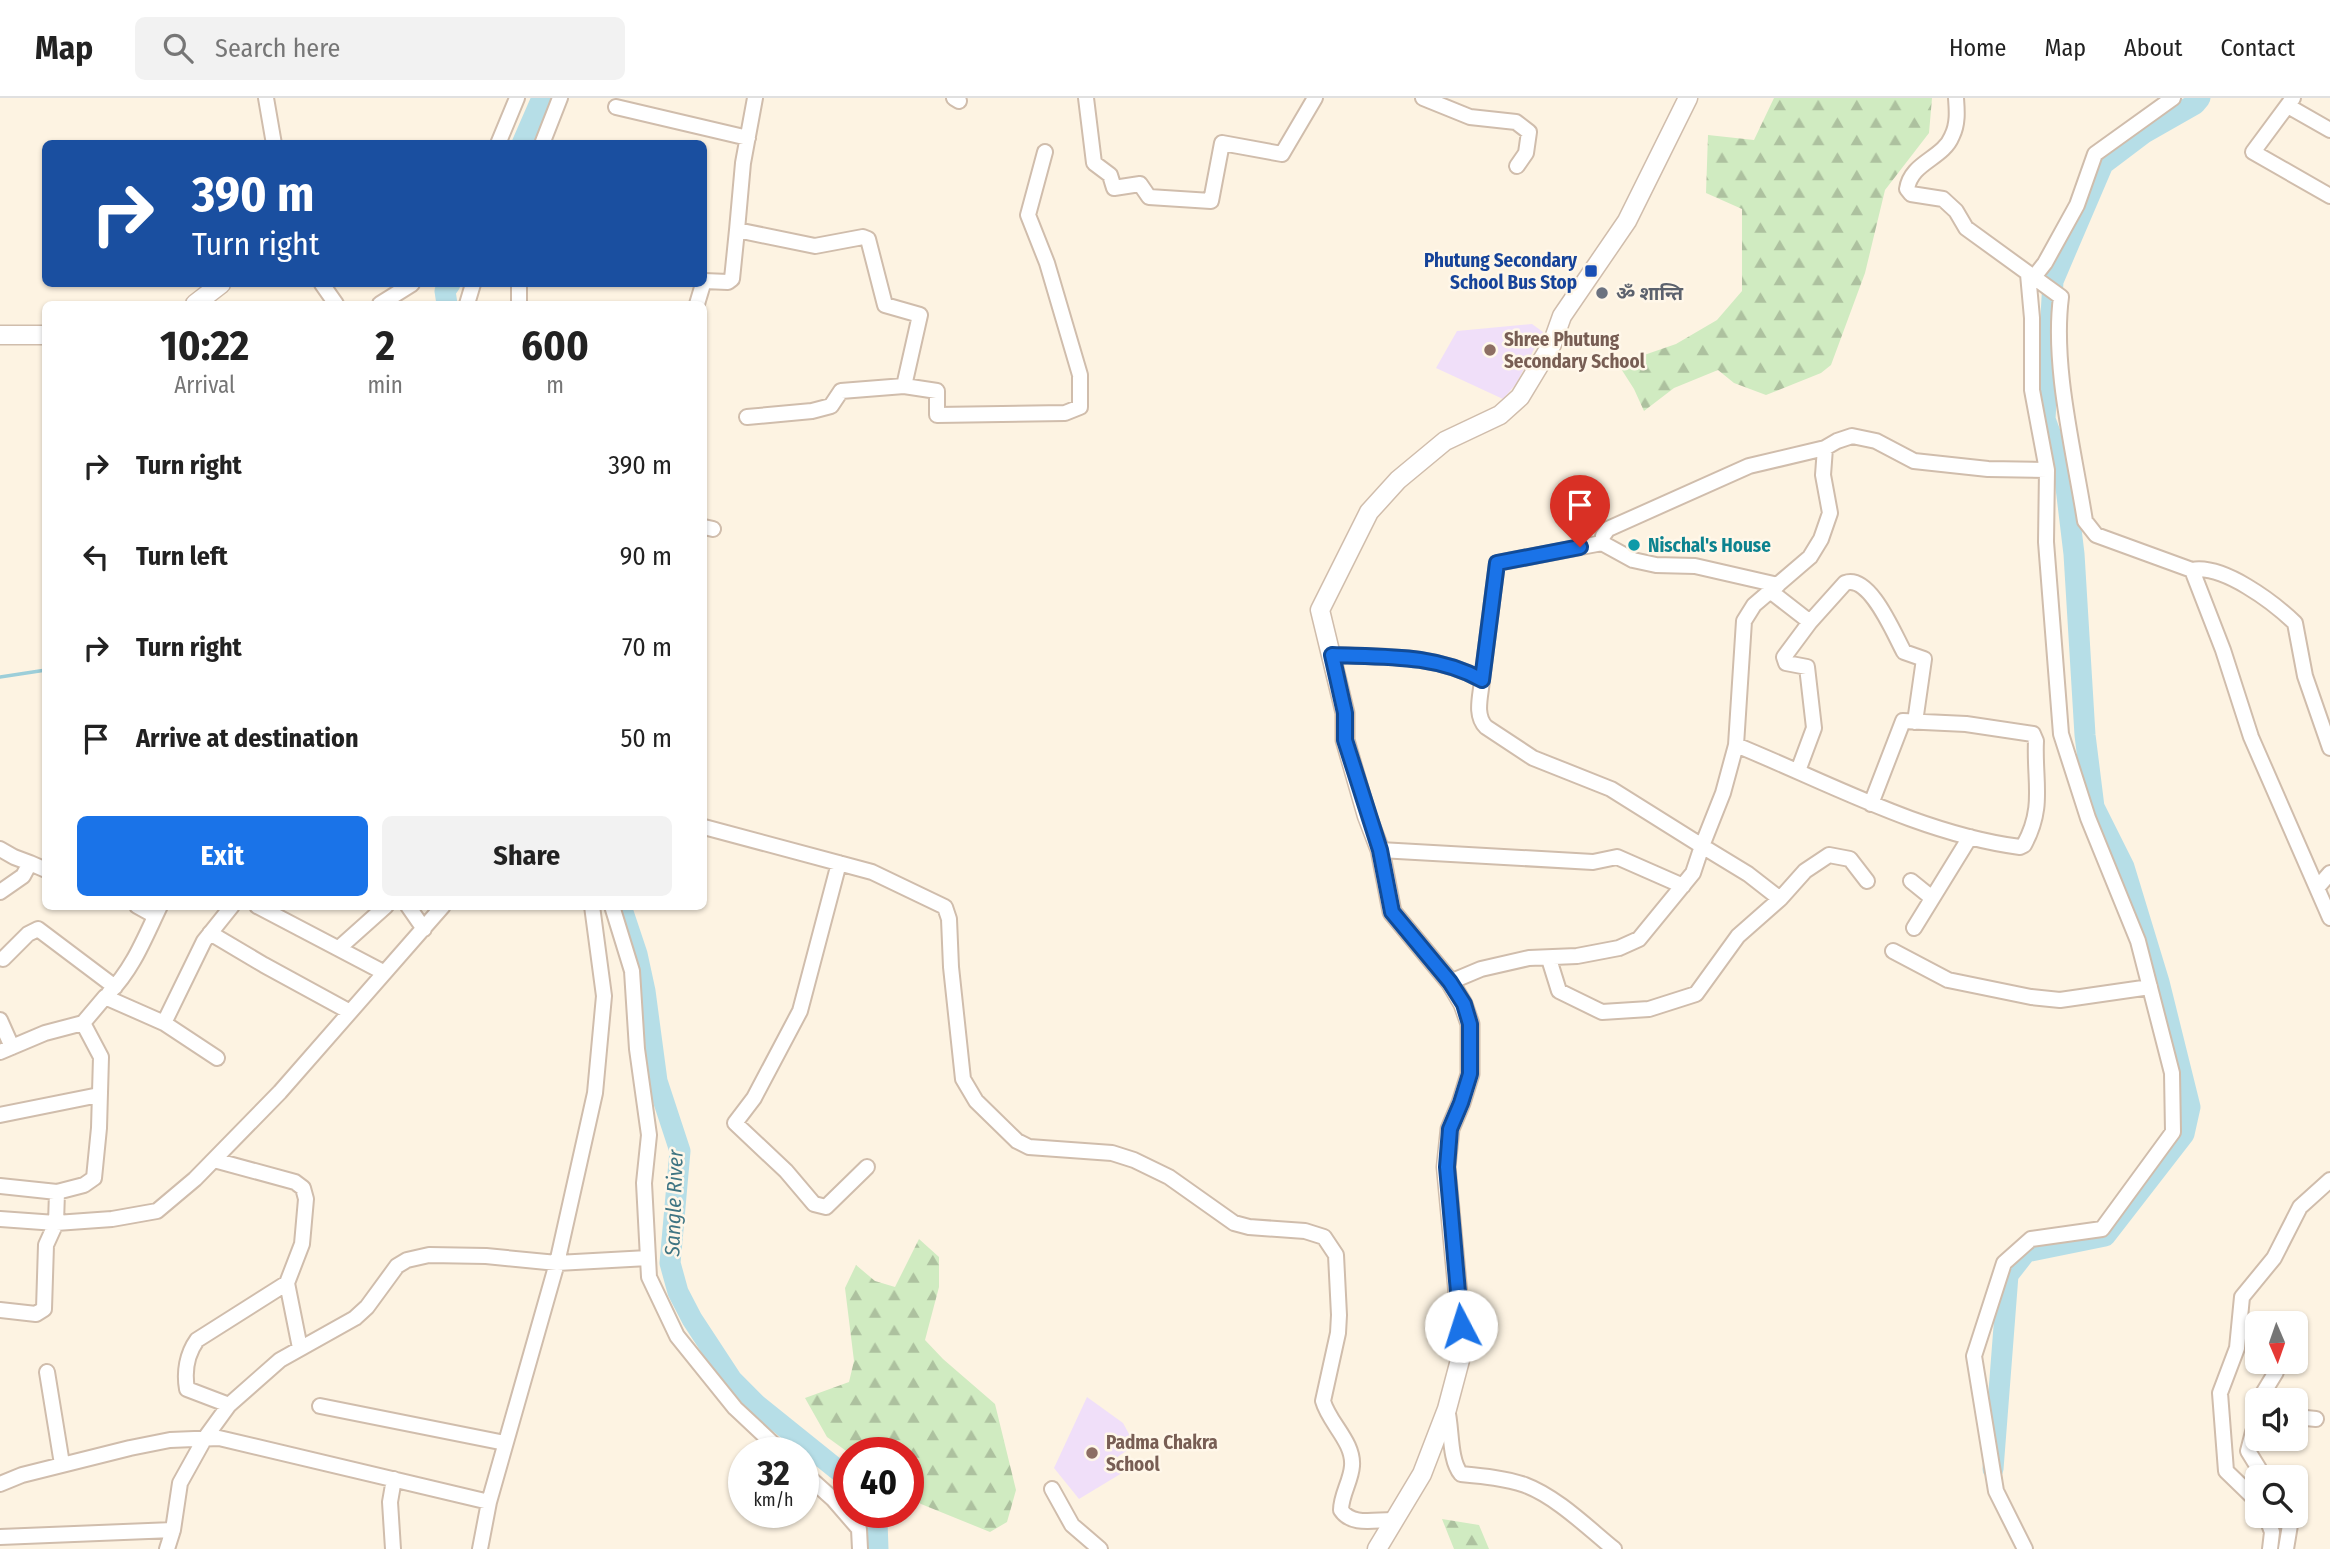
<!DOCTYPE html>
<meta charset="utf-8">
<style>
:root{--surface:#fff;--page:#f2f2f2;--text:#222;--muted:#767676;--line:#e0e0e0;--accent:#1a73e8}
body{margin:0;font-family:"Fira Sans Condensed","Noto Sans Devanagari",sans-serif;background:var(--page);color:var(--text);height:100vh;display:flex;flex-direction:column;font-size:26px;white-space:nowrap}
*{box-sizing:border-box;margin:0}
p{font-size:23px;color:var(--muted)}
.icon{flex:none;width:38px;height:38px;fill:none;stroke:currentColor;stroke-width:2;stroke-linecap:round;stroke-linejoin:round}
.map{position:relative;flex:1;overflow:hidden}
.side{position:absolute;left:42px;top:203px;width:665px;height:609px;display:flex;flex-direction:column;background:var(--surface);border-radius:10px;box-shadow:0 2px 5px #0004}
.side>*{flex:none}
.banner{position:absolute;left:42px;top:42px;width:665px;height:147px;border-radius:10px;box-shadow:0 2px 5px #0004;background:#1a4fa0;color:#fff;overflow:hidden}
.needle{width:46px;rotate:178deg}
.tools{position:absolute;left:2245px;top:1213px;display:grid;gap:14px}
.tools a{display:grid;place-items:center;width:63px;height:63px;border-radius:10px;background:var(--surface);box-shadow:0 2px 5px #0004;font-size:35px}
.speed{position:absolute;left:728px;top:1339px;display:flex;gap:14px;font-size:35px;font-weight:700;text-align:center}
.speed>*{display:grid;place-content:center;width:91px;height:91px;border-radius:50%;background:var(--surface);box-shadow:0 2px 5px #0004;line-height:1}
.speed small{font-size:18px;font-weight:400}
.speed .limit{border:10px solid #d22;background:#fff;color:#111}
.pin{position:absolute;display:grid;place-items:center;width:60px;height:60px;color:#fff;margin:-72px -30px;border-radius:50% 50% 50% 0;rotate:-45deg;box-shadow:0 0 7px #0007}
.pin .icon{rotate:45deg}
.me{position:absolute;width:77px;margin:-38px;rotate:355deg;stroke-linejoin:round;filter:drop-shadow(0 0 5px #0008)}
.turn{display:flex;align-items:center;gap:24px;height:147px;padding:0 35px;font-size:32px}
.turn .icon{width:91px;height:91px;stroke-width:2.5}
.turn b{display:block;font-size:49px;line-height:60px}
.eta{display:flex;justify-content:space-evenly;align-items:center;height:119px;text-align:center}
.eta b{font-size:42px;font-weight:700;line-height:49px}
.primary-button{display:flex;gap:14px;margin-top:auto;padding:14px 35px}
.primary-button a{flex:1;height:80px;border-radius:10px;background:var(--accent);color:#fff;font-size:28px;font-weight:700;line-height:80px;text-align:center}
.primary-button a+a{background:var(--page);color:var(--text)}
ul{padding:0;list-style:none}
li{display:flex;align-items:center;gap:21px;height:91px;padding:0 35px}
li div{flex:1}
li b{display:block;font-size:26px}
li em{font-style:normal}
header{display:flex;align-items:center;gap:42px;box-sizing:border-box;height:98px;padding:0 35px;background:var(--surface);border-bottom:2px solid var(--line)}
header strong{font-size:33px}
nav{display:flex;gap:38px;margin-inline-start:auto;font-size:24px}
.search{width:490px;height:63px;background:var(--page);display:flex;align-items:center;gap:18px;box-sizing:border-box;padding:0 24px;border-radius:10px;color:var(--muted);font-size:26px}
.map>svg:first-child{display:block}
.education{fill:#f0dff9}
.forest{fill:url(#forest-firs)}
.lines{fill:none;stroke-linecap:round;stroke-linejoin:round}
.stream{stroke:#9cced9;stroke-width:3.5}
.river{stroke:#b6dee7;stroke-width:21}
.minor-casing{stroke:#d0bdac;stroke-width:18}
.tertiary-casing{stroke:#d0bdac;stroke-width:21}
.minor{stroke:#fff;stroke-width:14}
.tertiary{stroke:#fff;stroke-width:18}
.route-casing{stroke:#114b97;stroke-width:18}
.route{stroke:#1a73e8;stroke-width:12}
.transit-dot{fill:#1a4fb4;stroke:#fff7e9;stroke-width:2.5}
.worship-dot{fill:#6b7280;stroke:#fff7e9;stroke-width:2.5}
.education-dot{fill:#8d6e63;stroke:#fff7e9;stroke-width:2.5}
.culture-dot{fill:#0f9aa8;stroke:#fff7e9;stroke-width:2.5}
.labels{text-anchor:middle;stroke-width:5;stroke-linejoin:round;paint-order:stroke}
.transit-label{font-size:19px;font-weight:bold;fill:#164399;stroke:#fff7e9;text-anchor:end}
.worship-label{font-size:19px;font-weight:bold;fill:#5b616d;stroke:#fff7e9;text-anchor:start}
.education-label{font-size:19px;font-weight:bold;fill:#785e54;stroke:#fff7e9;text-anchor:start}
.culture-label{font-size:19px;font-weight:bold;fill:#0d838f;stroke:#fff7e9;text-anchor:start}
.water-label{font-size:21px;font-style:italic;fill:#3f7583;stroke:#fff7e9}
</style>
<header>
<strong>Map</strong>
<div class="search"><svg class="icon" aria-label="search" viewBox="0 0 24 24"><circle cx="10" cy="10" r="6"/><path d="M15 15l6 6"/></svg>Search here</div>
<nav><a>Home</a><a>Map</a><a>About</a><a>Contact</a></nav>
</header>
<div class="map">
<svg width="2330" height="1451" viewBox="0 0 2330 1451">
<defs>
<pattern id="forest-firs" width="22" height="20" patternUnits="userSpaceOnUse" patternTransform="scale(1.75)"><rect width="22" height="20" fill="#d0ebc1"/><path d="M5 1l3.5 6h-7zM16 11l3.5 6h-7z" fill="#adc19f"/></pattern>
</defs>
<rect width="100%" height="100%" fill="#fdf3e2"/>
<path class="education" d="M 1532,226 L 1543,234 L 1516,286 L 1503,301 L 1436,270 L 1457,233 Z
M 1087,1299 L 1123,1325 L 1135,1347 L 1113,1362 L 1122,1375 L 1079,1401 L 1054,1370 Z"/>
<path class="forest" d="M 1774,0 L 1932,0 L 1929,35 L 1885,92 L 1865,175 L 1831,267 L 1821,275 L 1766,297 L 1734,285 L 1718,272 L 1674,290 L 1644,313 L 1634,291 L 1618,266 L 1676,246 L 1717,222 L 1742,193 L 1742,111 L 1706,95 L 1708,37 L 1754,42 Z
M 919,1141 L 939,1159 L 939,1189 L 925,1242 L 943,1261 L 995,1306 L 1016,1392 L 1007,1424 L 990,1434 L 921,1406 L 908,1398 L 908,1354 L 849,1355 L 827,1339 L 805,1300 L 849,1284 L 854,1263 L 845,1190 L 856,1167 L 875,1183 L 895,1189 Z
M 1442,1421 L 1479,1427 L 1489,1451 L 1454,1451 Z"/>
<g class="lines">
<path class="stream" d="M 0,579 L 46,572"/>
<path class="river" d="M 522,46 L 542,0
M 447,206 L 445,193 L 450,186
M 621,808 L 637,856 L 645,893 L 657,983 L 680,1053 L 670,1165 L 678,1194 L 692,1221 L 732,1282 L 757,1307 L 849,1381
M 1993,1371 L 2008,1177 L 2026,1154 L 2105,1138 L 2184,1036 L 2190,1009 L 2159,884 L 2124,769 L 2094,709 L 2085,637 L 2074,456 L 2064,373 L 2045,321 L 2053,183 L 2103,66 L 2144,35 L 2195,6 L 2200,0
M 871,1414 L 877,1423 L 878,1451"/>
<g class="minor-casing">
<path id="minor" d="M 266,0 L 274,46
M 755,0 L 743,65 L 737,132 L 815,148 L 863,139 L 868,141 L 885,207 L 920,217 L 904,288 L 937,293 L 937,317 L 1065,315 L 1080,309 L 1080,277 L 1047,165 L 1028,117 L 1045,54
M 954,0 L 959,3
M 1086,0 L 1094,65 L 1110,77 L 1114,90 L 1140,86 L 1149,99 L 1211,103 L 1222,45 L 1282,56 L 1315,0
M 1423,0 L 1470,19 L 1516,24 L 1529,34 L 1526,55 L 1517,68
M 1956,0 C 1957,13 1958,26 1952,38 C 1943,61 1911,64 1907,91 L 1911,96 L 1943,101 L 1956,113 L 1966,130 L 2061,199 C 2052,268 2074,353 2085,423 L 2096,437 L 2192,472 L 2223,552 L 2251,639 L 2330,820
M 2293,0 L 2253,54 L 2330,98
M 2288,8 L 2330,32
M 616,9 L 748,40
M 498,46 L 517,0
M 542,46 L 560,0
M 2034,179 L 2045,165 L 2077,107 L 2095,56 L 2173,0
M 704,183 L 728,184 L 732,181 L 737,132
M 322,186 L 336,206
M 519,186 L 519,206
M 380,206 L 412,186
M 467,206 L 473,186
M 697,206 L 703,186
M 747,319 L 812,313 L 831,308 L 841,293 L 904,288
M 704,429 L 713,431
M 1602,445 L 1633,462 L 1656,467 L 1695,468 L 1778,487
M 2192,472 C 2223,466 2273,504 2295,525 L 2305,578 L 2330,650
M 1770,493 L 1810,524
M 1332,557 C 1384,559 1436,556 1482,582 C 1481,597 1474,617 1486,629 L 1533,660 L 1611,691 L 1702,748 L 1723,695 L 1736,647 L 1744,523 L 1754,507 L 1810,459 L 1821,441 L 1830,415 L 1823,377 L 1825,350
M 1482,582 L 1497,465 L 1602,445 L 1603,438 L 1608,431 L 1749,368 L 1825,350 L 1837,343 L 1852,338 L 1876,343 L 1914,363 L 1988,371 L 2047,372
M 1736,647 C 1827,684 1921,736 2020,749 L 2024,747 C 2045,709 2034,683 2036,643 L 2033,636 L 1966,626 L 1903,623 L 1871,706
M 1798,673 L 1814,630 L 1807,569 L 1786,565 L 1784,559 L 1810,524 L 1845,485 C 1870,476 1894,536 1904,554 L 1924,561 L 1915,624
M 704,729 L 872,774 L 945,809 L 949,821 L 951,869 L 963,981 L 976,1003 L 1017,1043 L 1029,1049 L 1112,1055 L 1134,1062 L 1169,1079 L 1234,1125 L 1249,1129 L 1305,1133 L 1324,1139 L 1336,1157 L 1339,1217 L 1338,1235 L 1323,1303 C 1329,1325 1354,1344 1352,1368 C 1351,1383 1341,1397 1341,1412 C 1352,1429 1377,1421 1395,1422
M 0,751 L 14,759 L 30,765
M 1380,752 L 1593,764 L 1617,759 L 1683,788
M 839,765 L 800,913 L 754,1000 L 735,1025 L 786,1073 L 814,1106 L 826,1109 L 867,1069
M 1911,783 L 1932,800
M 2317,790 L 2330,775
M 0,794 L 23,778 L 30,765 L 46,772
M 137,808 L 155,818
M 257,808 L 383,874
M 408,808 L 424,831
M 612,808 L 632,873 L 637,951 L 649,1037 L 644,1085 L 649,1179 L 677,1238 L 735,1310 L 782,1354
M 1914,830 L 1970,739
M 210,835 L 264,867 L 350,914
M 339,850 L 386,808
M 1893,853 L 1948,882 L 2031,899 L 2060,902 L 2150,889
M 3,861 L 28,836 L 38,831 L 115,889
M 1549,861 L 1559,893 L 1602,914 L 1649,911 L 1696,896 L 1738,838 L 1780,801
M 1450,884 L 1481,871 L 1529,860 L 1577,858 L 1619,850 L 1639,841 L 1693,775 L 1702,748 L 1748,776 L 1780,801 L 1805,773 L 1829,757 L 1850,761 L 1867,783
M 109,895 C 133,871 145,839 160,808
M 0,922 L 12,949
M 164,925 L 217,960
M 0,954 L 45,935 L 83,925
M 0,1017 L 99,997
M 214,1062 L 295,1084 L 303,1090 L 306,1101 L 302,1146 L 287,1185 L 300,1250
M 0,1088 L 57,1094
M 0,1121 L 56,1125 L 57,1094 L 84,1087 L 94,1080 L 99,1030 L 101,959 L 83,925 L 105,899 L 164,925 L 204,843 L 232,808
M 0,1212 L 36,1216 L 44,1211 L 46,1147 L 56,1125 L 112,1121 L 157,1113 L 195,1081 L 280,994 L 443,808
M 47,1274 L 62,1366
M 2259,1302 L 2276,1274
M 229,1307 L 187,1291 C 184,1274 187,1256 197,1242 L 287,1185
M 320,1308 L 505,1345
M 1447,1311 C 1452,1330 1449,1362 1461,1376 C 1482,1378 1505,1380 1525,1387 C 1557,1399 1588,1430 1614,1451
M 2296,1319 L 2316,1321
M 2258,1332 L 2253,1334 L 2248,1353 L 2264,1379
M 803,1374 L 833,1401 L 859,1431 L 860,1451
M 0,1386 L 22,1377 L 130,1350 L 170,1342 L 219,1340 L 489,1404
M 1052,1391 L 1072,1427 L 1100,1451
M 2258,1404 L 2226,1373 L 2220,1295 L 2237,1250 L 2242,1199 L 2274,1160 L 2300,1109 L 2330,1082
M 2266,1418 L 2272,1434 L 2270,1451
M 0,1439 L 173,1432
M 167,1451 L 173,1432 L 180,1385 L 205,1340 L 229,1307 L 280,1262 L 355,1220 L 367,1209 L 397,1168 L 407,1162 L 429,1157 L 486,1158 L 557,1165 L 648,1160
M 393,1451 L 390,1404 L 394,1381
M 480,1451 L 489,1404 L 557,1165 L 595,995 L 604,898 L 592,808
M 2025,1451 L 1996,1393 L 1974,1258 L 2004,1165 L 2031,1141 L 2102,1131 L 2173,1034 L 2172,975 L 2138,843 L 2088,720 L 2061,636 L 2046,444 L 2047,372 L 2032,292 L 2032,220 L 2028,176
M 2286,1451 L 2291,1421 L 2288,1418"/>
</g>
<g class="tertiary-casing">
<path id="tertiary" d="M 195,206 L 221,186
M 0,237 L 46,237
M 1377,1451 L 1422,1376 L 1447,1311 L 1460,1262 L 1461,1228 L 1446,1069 L 1450,1031 L 1461,1005 L 1470,976 L 1470,926 L 1463,906 L 1450,884 L 1392,814 L 1380,752 L 1367,718 L 1345,642 L 1345,615 L 1320,512 L 1369,414 L 1398,382 L 1445,343 L 1500,317 L 1520,299 L 1552,246 L 1562,218 L 1627,123 L 1688,0"/>
</g>
<use href="#minor" class="minor"/>
<use href="#tertiary" class="tertiary"/>
</g>
<g class="lines">
<g class="route-casing">
<path id="route" d="M 1461,1228 L 1447,1069 L 1450,1031 L 1461,1005 L 1470,976 L 1470,926 L 1464,906 L 1450,884 L 1392,814 L 1380,752 L 1345,642 L 1345,615 L 1332,557 C 1383,559 1436,556 1482,582 L 1497,465 L 1580,449"/>
</g>
<use href="#route" class="route"/>
</g>
<rect class="transit-dot" x="1584" y="166" width="14" height="14" rx="3.5"/>
<circle class="worship-dot" cx="1602" cy="195" r="7"/>
<g class="education-dot">
<circle cx="1490" cy="252" r="7"/>
<circle cx="1092" cy="1355" r="7"/>
</g>
<circle class="culture-dot" cx="1634" cy="447" r="7"/>
<g class="labels">
<g class="transit-label">
<text x="1577" y="169">Phutung Secondary<tspan x="1577" dy="22">School Bus Stop</tspan></text>
</g>
<g class="worship-label">
<text x="1616" y="202">ॐ शान्ति</text>
</g>
<g class="education-label">
<text x="1504" y="248">Shree Phutung<tspan x="1504" dy="22">Secondary School</tspan></text>
<text x="1106" y="1351">Padma Chakra<tspan x="1106" dy="22">School</tspan></text>
</g>
<g class="culture-label">
<text x="1648" y="454">Nischal's House</text>
</g>
<g class="water-label">
<text transform="translate(674 1105) rotate(-88)" y="7">Sangle River</text>
</g>
</g>
</svg>
<div class="tools">
<a><svg class="needle" viewBox="-14 -14 28 28"><path d="M0-13l5 13h-10z" fill="#e53935"/><path d="M0 13l5-13h-10z" fill="#767676"/></svg></a>
<a><svg class="icon" aria-label="sound" viewBox="0 0 24 24"><path d="M4 9h4l5-4v14l-5-4H4zM17 9q2 3 0 6"/></svg></a>
<a><svg class="icon" aria-label="search" viewBox="0 0 24 24"><circle cx="10" cy="10" r="6"/><path d="M15 15l6 6"/></svg></a>
</div>
<div class="speed"><div>32<small>km/h</small></div><div class="limit">40</div></div>
<div class="pin" style="left:1580px;top:449px;background:#d93025"><svg class="icon" aria-label="arrive" viewBox="0 0 24 24"><path d="M6 21V4h12l-3 4 3 4H6"/></svg></div>
<svg class="me" style="left:1461px;top:1228px" viewBox="-20 -20 40 40"><circle r="19" fill="#fff"/><path d="M0-13L10 11 0 6-10 11z" fill="#1a73e8"/></svg>
<div class="banner">
<div class="turn"><svg class="icon" aria-label="right" viewBox="0 0 24 24"><path d="M7 20v-9h11M14 6l5 5-5 5"/></svg><div><b>390 m</b>Turn right</div></div>
</div>
<section class="side">
<div class="eta">
<div><b>10:22</b><p>Arrival</p></div>
<div><b>2</b><p>min</p></div>
<div><b>600</b><p>m</p></div>
</div>
<ul>
<li><svg class="icon" aria-label="right" viewBox="0 0 24 24"><path d="M7 20v-9h11M14 6l5 5-5 5"/></svg><div><b>Turn right</b></div><em>390 m</em></li>
<li><svg class="icon" aria-label="left" viewBox="0 0 24 24"><path d="M17 20v-9H6M10 6l-5 5 5 5"/></svg><div><b>Turn left</b></div><em>90 m</em></li>
<li><svg class="icon" aria-label="right" viewBox="0 0 24 24"><path d="M7 20v-9h11M14 6l5 5-5 5"/></svg><div><b>Turn right</b></div><em>70 m</em></li>
<li><svg class="icon" aria-label="arrive" viewBox="0 0 24 24"><path d="M6 21V4h12l-3 4 3 4H6"/></svg><div><b>Arrive at destination</b></div><em>50 m</em></li>
</ul>
<div class="primary-button"><a>Exit</a><a>Share</a></div>
</section>
</div>
